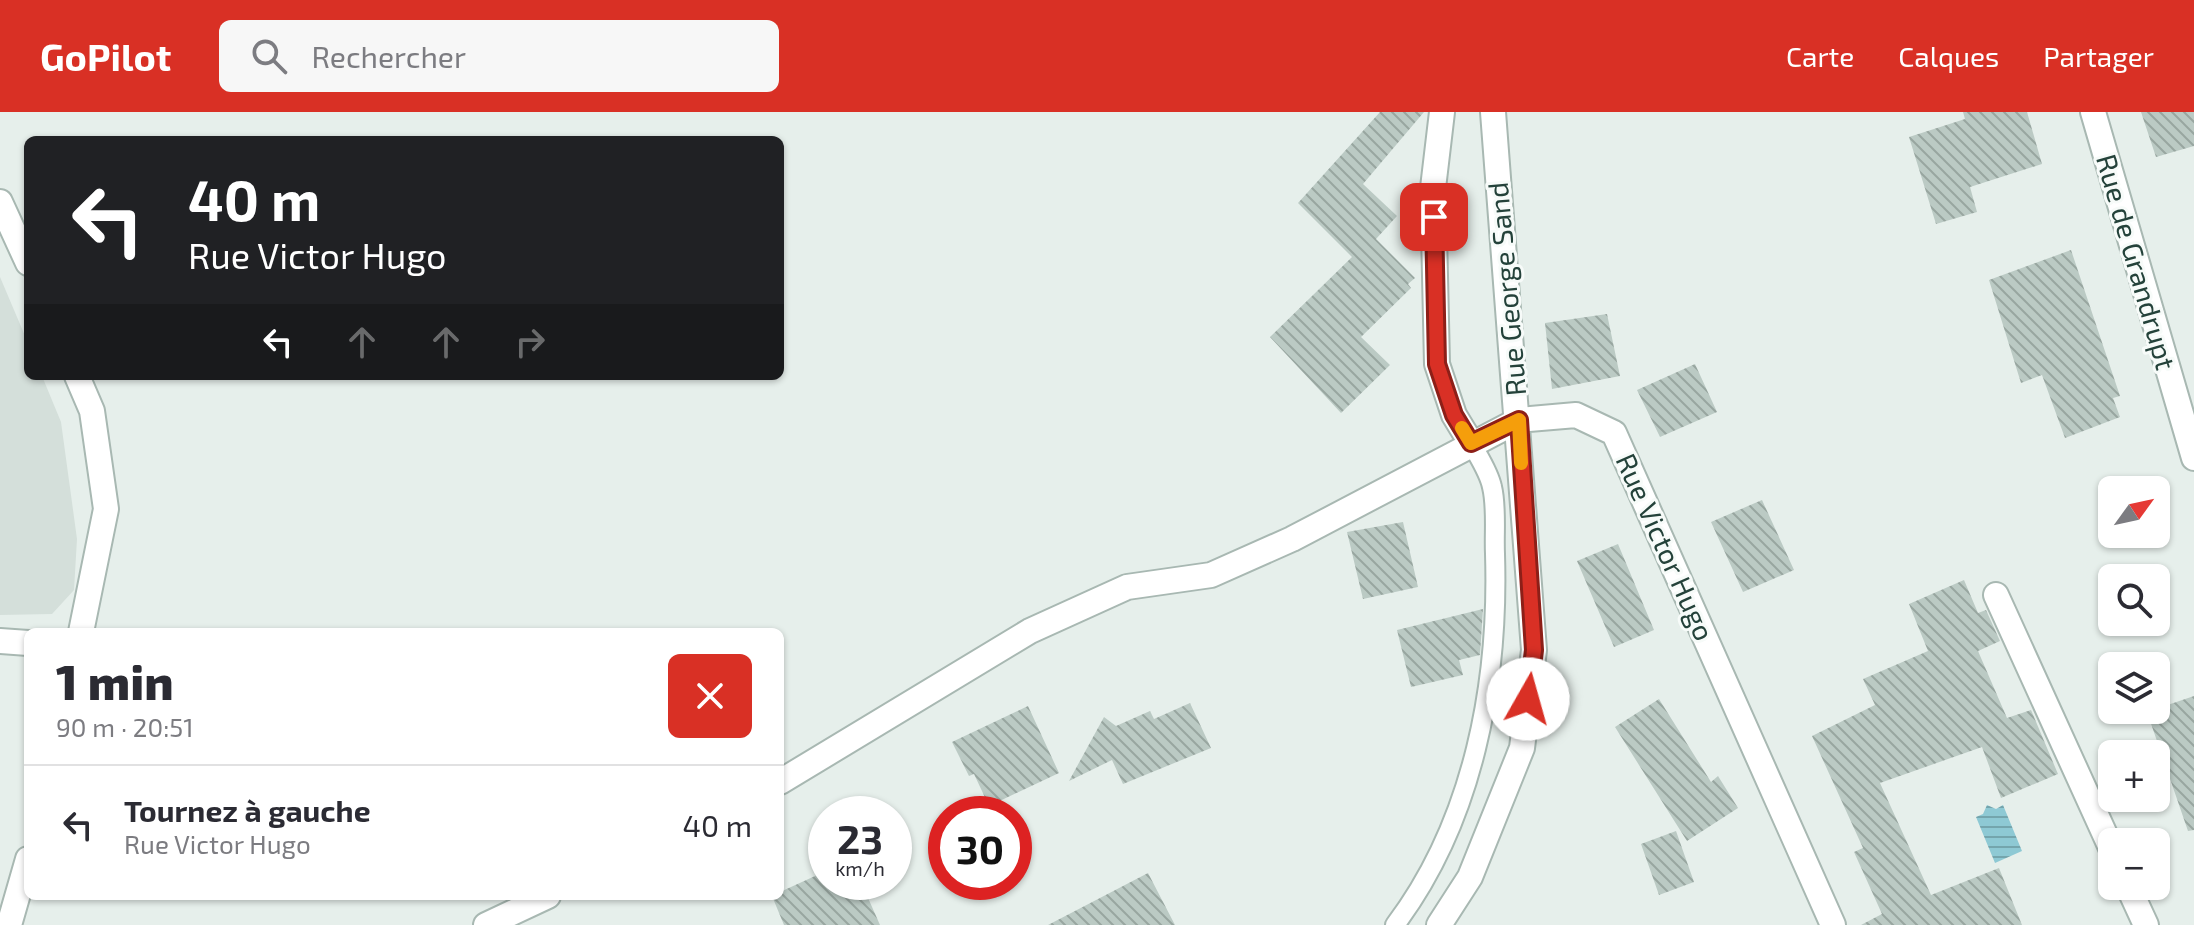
<!DOCTYPE html>
<html lang="fr">
<meta charset="utf-8">
<style>
:root{--surface:#fff;--page:#f7f7f7;--text:#2b2b33;--muted:#7c7c81;--line:#e1e1e2;--accent:#d93025}
body{margin:0;font-family:"Exo 2",sans-serif;background:var(--page);color:var(--text);height:100vh;display:flex;flex-direction:column;font-size:30px;white-space:nowrap}
*{box-sizing:border-box;margin:0}
p{font-size:26px;color:var(--muted)}
.icon{flex:none;width:44px;height:44px;fill:none;stroke:currentColor;stroke-width:2;stroke-linecap:round;stroke-linejoin:round}
.map{position:relative;flex:1;overflow:hidden}
.side{position:absolute;left:24px;top:516px;width:760px;height:272px;display:flex;flex-direction:column;background:var(--surface);border-radius:12px;box-shadow:0 2px 6px #0004}
.side>*{flex:none}
.banner{position:absolute;left:24px;top:24px;width:760px;height:244px;border-radius:12px;box-shadow:0 2px 6px #0004;background:#202124;color:#fff;overflow:hidden}
.needle{width:52px;rotate:57deg}
.buttons{position:absolute;left:2098px;top:364px;display:grid;gap:16px}
.buttons a{display:grid;place-items:center;width:72px;height:72px;border-radius:12px;background:var(--surface);box-shadow:0 2px 6px #0004;font-size:40px}
.speed{position:absolute;left:808px;top:684px;display:flex;gap:16px;font-size:40px;font-weight:700;text-align:center}
.speed>*{display:grid;place-content:center;width:104px;height:104px;border-radius:50%;background:var(--surface);box-shadow:0 2px 6px #0004;line-height:1}
.speed small{font-size:20px;font-weight:400}
.speed .limit{border:12px solid #d22;background:#fff;color:#111}
.pin{position:absolute;display:grid;place-items:center;width:68px;height:68px;color:#fff;margin:-34px;border-radius:16px;box-shadow:0 4px 12px #0006}
.me{position:absolute;width:88px;margin:-44px;rotate:7deg;stroke-linejoin:round;filter:drop-shadow(0 0 6px #0008)}
.turn{display:flex;align-items:center;gap:28px;height:168px;padding:0 32px;font-size:36px}
.turn .icon{width:104px;height:104px;stroke-width:2.5}
.turn b{display:block;font-size:56px;line-height:68px}
.lanes{display:flex;align-items:center;height:76px;padding:0 32px;background:#0003;justify-content:center;gap:40px;direction:ltr}
.lanes .off{opacity:.35}
.round{display:grid;place-items:center;flex:none;width:84px;height:84px;border-radius:12px;background:var(--page)}
.head{display:flex;align-items:center;justify-content:space-between;height:136px;padding:0 32px}
h1{font-size:48px;font-weight:800;line-height:60px}
ul{padding:0;list-style:none}
li{display:flex;align-items:center;gap:24px;height:120px;padding:0 32px;border-top:2px solid var(--line)}
li div{flex:1}
li b{display:block;font-size:30px}
li em{font-style:normal}
header{display:flex;align-items:center;gap:48px;box-sizing:border-box;height:112px;padding:0 40px;background:var(--accent);color:#fff}
header strong{font-size:38px}
nav{display:flex;gap:44px;margin-inline-start:auto;font-size:28px}
.search{width:560px;height:72px;background:var(--page);display:flex;align-items:center;gap:20px;box-sizing:border-box;padding:0 28px;border-radius:12px;color:var(--muted);font-size:30px}
.map>svg:first-child{display:block}
.built{fill:#d4dfda}
.water{fill:url(#water-rules)}
.building{fill:url(#building-back-hatch)}
.lines{fill:none;stroke-linecap:round;stroke-linejoin:round}
.service-casing{stroke:#a8b8b2;stroke-width:22}
.minor-casing{stroke:#a8b8b2;stroke-width:28}
.service{stroke:#fff;stroke-width:18}
.minor{stroke:#fff;stroke-width:24}
.route-casing{stroke:#8d1f18;stroke-width:20}
.route{stroke:#d93025;stroke-width:14}
.slow{stroke:#f59e0b;stroke-width:14}
.labels{text-anchor:middle;stroke-width:6;stroke-linejoin:round;paint-order:stroke}
.street-label{font-size:28px;fill:#24423a;stroke:#f7fbf9}
</style>
<header>
<strong>GoPilot</strong>
<div class="search"><svg class="icon" aria-label="search" viewBox="0 0 24 24"><circle cx="10" cy="10" r="6"/><path d="M15 15l6 6"/></svg>Rechercher</div>
<nav><a>Carte</a><a>Calques</a><a>Partager</a></nav>
</header>
<div class="map">
<svg width="2194" height="813" viewBox="0 0 2194 813">
<defs>
<pattern id="water-rules" width="6" height="5" patternUnits="userSpaceOnUse" patternTransform="scale(2)"><rect width="6" height="5" fill="#8ec9d4"/><path d="M0 2.5h6" fill="none" stroke="#74a5ad"/></pattern>
<pattern id="building-back-hatch" width="6" height="6" patternUnits="userSpaceOnUse" patternTransform="scale(2)"><rect width="6" height="6" fill="#bbcac4"/><path d="M-1 5l2 2M0 0l6 6M5-1l2 2" fill="none" stroke="#98a6a0"/></pattern>
</defs>
<rect width="100%" height="100%" fill="#e6efeb"/>
<path class="built" d="M 0,165 L 28,231 L 28,264 L 42,264 L 61,310 L 77,427 L 74,478 L 52,502 L 0,503 Z"/>
<path class="water" d="M 1987,693 L 1996,697 L 2003,693 L 2022,739 L 1995,751 L 1976,705 L 1983,702 Z"/>
<path class="building" d="M 1380,0 L 1424,0 L 1363,72 L 1397,104 L 1376,127 L 1415,166 L 1408,172 L 1411,176 L 1361,225 L 1390,253 L 1341,301 L 1270,225 L 1352,145 L 1298,91 Z
M 1963,0 L 2027,0 L 2042,52 L 1970,75 L 1977,100 L 1936,112 L 1909,25 L 1965,7 Z
M 2141,0 L 2194,0 L 2194,34 L 2156,45 Z
M 2071,138 L 2120,284 L 2113,286 L 2120,305 L 2065,326 L 2042,263 L 2021,271 L 1989,168 Z
M 1607,202 L 1620,264 L 1552,277 L 1545,211 Z
M 1695,252 L 1717,300 L 1660,325 L 1637,278 Z
M 1762,388 L 1794,458 L 1743,480 L 1711,410 Z
M 1403,410 L 1418,475 L 1363,487 L 1347,420 Z
M 1618,432 L 1654,518 L 1614,535 L 1577,449 Z
M 1964,468 L 1978,501 L 1986,498 L 2000,529 L 1978,539 L 2007,606 L 2031,598 L 2058,662 L 2001,686 L 1982,635 L 1880,671 L 1931,783 L 1999,756 L 2022,813 L 1861,813 L 1882,802 L 1854,740 L 1863,736 L 1812,624 L 1875,593 L 1863,567 L 1928,539 L 1909,492 Z
M 1483,497 L 1480,543 L 1459,548 L 1463,563 L 1411,575 L 1397,518 Z
M 2194,584 L 2194,718 L 2188,719 L 2147,600 Z
M 1659,587 L 1711,670 L 1718,664 L 1738,696 L 1687,729 L 1615,615 Z
M 1190,591 L 1211,636 L 1123,672 L 1112,648 L 1069,669 L 1104,605 L 1116,614 L 1150,599 L 1154,607 Z
M 1028,594 L 1059,661 L 989,694 L 974,662 L 969,664 L 952,630 Z
M 1676,719 L 1694,770 L 1659,783 L 1641,732 Z
M 826,759 L 826,770 L 861,770 L 880,813 L 784,813 L 772,784 L 780,784 L 780,780 Z
M 1148,761 L 1175,813 L 1048,813 Z"/>
<g class="lines">
<g class="service-casing">
<path id="service" d="M 1395,813 C 1474,708 1499,570 1495,442 C 1494,421 1497,395 1492,375 C 1489,360 1478,344 1471,331"/>
</g>
<g class="minor-casing">
<path id="minor" d="M 1442,0 L 1433,76 L 1437,252 L 1454,303 L 1471,331
M 2093,0 L 2194,346
M 0,90 L 28,151
M 77,264 L 92,299 L 106,397 L 81,520
M 1996,483 L 2112,738
M 0,529 L 28,531
M 780,670 L 1030,519 L 1127,475 L 1211,463 L 1292,427 L 1519,308 L 1576,303 L 1614,321 L 1833,813
M 2128,774 L 2146,813
M 9,813 L 28,747
M 486,813 L 548,784
M 1439,813 L 1470,765 L 1522,636 L 1534,538 L 1493,0"/>
</g>
<use href="#service" class="service"/>
<use href="#minor" class="minor"/>
</g>
<g class="lines">
<g class="route-casing">
<path id="route" d="M 1434,105 L 1437,252 L 1454,303 L 1471,331 L 1519,308 L 1534,538 L 1528,587"/>
</g>
<use href="#route" class="route"/>
<path class="slow" d="M 1462,316 L 1471,331 L 1519,308 L 1521,351"/>
</g>
<g class="labels">
<g class="street-label">
<text transform="translate(2136 150) rotate(74)" y="10">Rue de Grandrupt</text>
<text transform="translate(1507 177) rotate(-95)" y="10">Rue George Sand</text>
<text transform="translate(1665 435) rotate(66)" y="10">Rue Victor Hugo</text>
</g>
</g>
</svg>
<div class="buttons">
<a><svg class="needle" viewBox="-14 -14 28 28"><path d="M0-13l5 13h-10z" fill="#e53935"/><path d="M0 13l5-13h-10z" fill="#7c7c81"/></svg></a>
<a><svg class="icon" aria-label="search" viewBox="0 0 24 24"><circle cx="10" cy="10" r="6"/><path d="M15 15l6 6"/></svg></a>
<a><svg class="icon" aria-label="layers" viewBox="0 0 24 24"><path d="M12 4l9 5-9 5-9-5zM3 14l9 5 9-5"/></svg></a>
<a>+</a>
<a>−</a>
</div>
<div class="speed"><div>23<small>km/h</small></div><div class="limit">30</div></div>
<div class="pin" style="left:1434px;top:105px;background:#d93025"><svg class="icon" aria-label="arrive" viewBox="0 0 24 24"><path d="M6 21V4h12l-3 4 3 4H6"/></svg></div>
<svg class="me" style="left:1528px;top:587px" viewBox="-20 -20 40 40"><circle r="19" fill="#fff"/><path d="M0-13L10 11 0 6-10 11z" fill="#d93025"/></svg>
<div class="banner">
<div class="turn"><svg class="icon" aria-label="left" viewBox="0 0 24 24"><path d="M17 20v-9H6M10 6l-5 5 5 5"/></svg><div><b>40 m</b>Rue Victor Hugo</div></div>
<div class="lanes"><svg class="icon" aria-label="left" viewBox="0 0 24 24"><path d="M17 20v-9H6M10 6l-5 5 5 5"/></svg><svg class="icon off" aria-label="ahead" viewBox="0 0 24 24"><path d="M12 20V5M6 11l6-6 6 6"/></svg><svg class="icon off" aria-label="ahead" viewBox="0 0 24 24"><path d="M12 20V5M6 11l6-6 6 6"/></svg><svg class="icon off" aria-label="right" viewBox="0 0 24 24"><path d="M7 20v-9h11M14 6l5 5-5 5"/></svg></div>
</div>
<section class="side">
<div class="head"><div><h1>1 min</h1><p>90 m · 20:51</p></div><a class="round" style="background:#d93025;color:#fff"><svg class="icon" aria-label="close" viewBox="0 0 24 24"><path d="M6 6l12 12M18 6L6 18"/></svg></a></div>
<ul>
<li><svg class="icon" aria-label="left" viewBox="0 0 24 24"><path d="M17 20v-9H6M10 6l-5 5 5 5"/></svg><div><b>Tournez à gauche</b><p>Rue Victor Hugo</p></div><em>40 m</em></li>
</ul>
</section>
</div>
